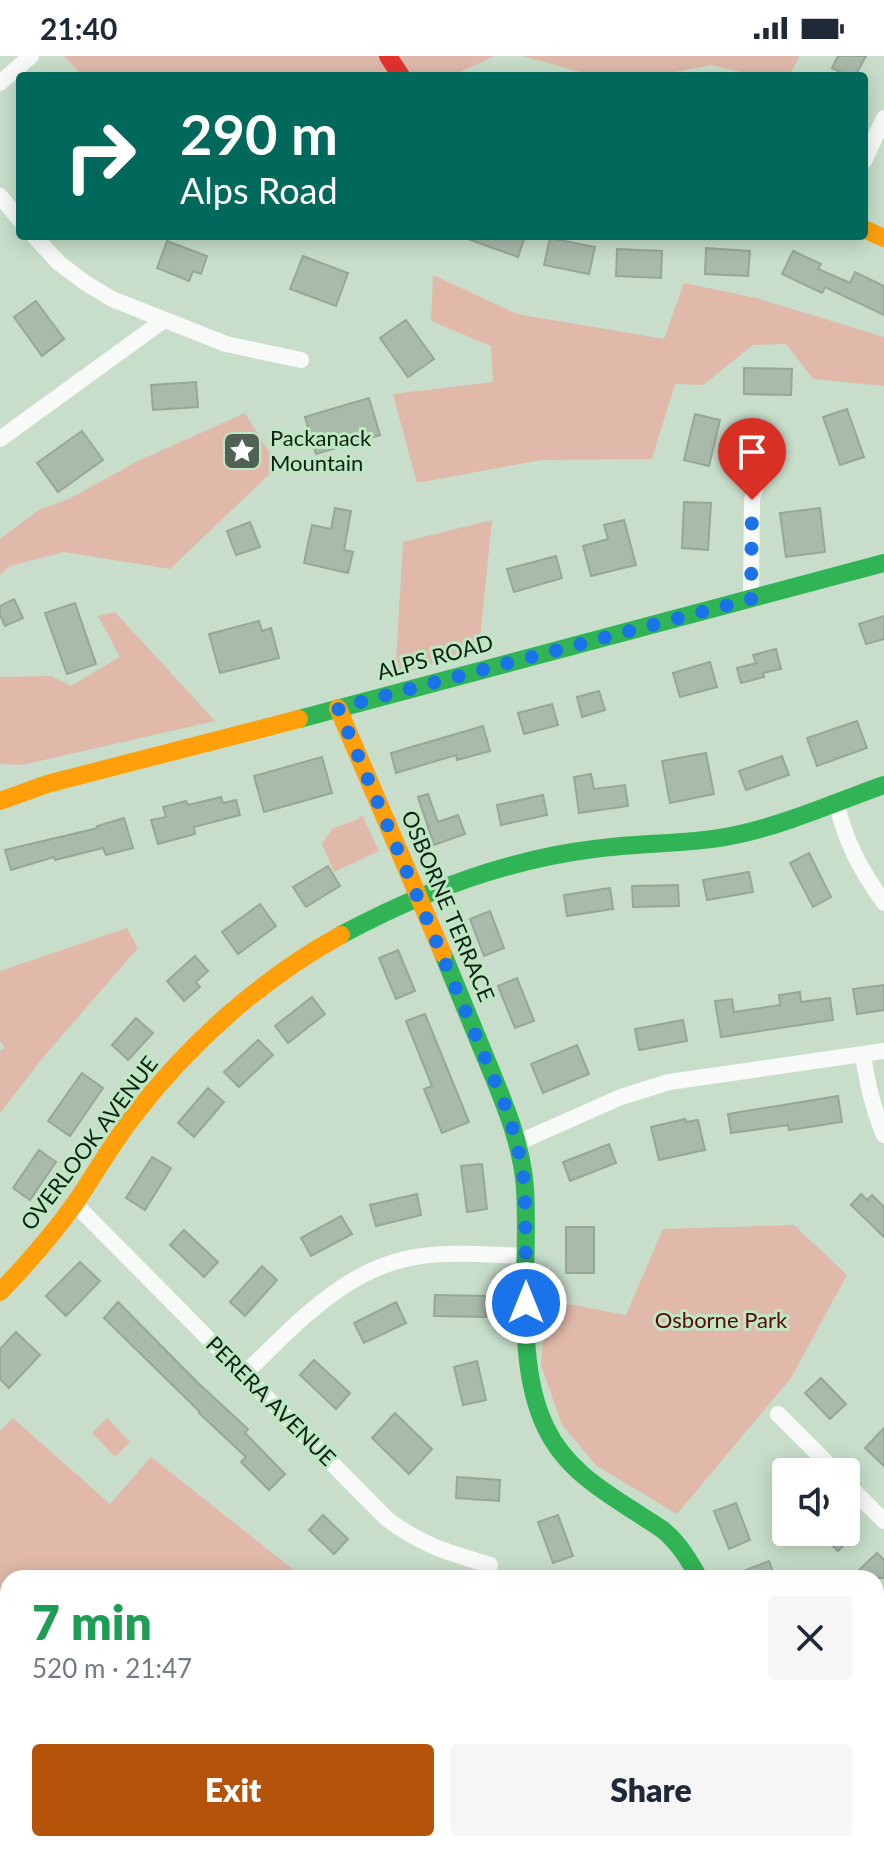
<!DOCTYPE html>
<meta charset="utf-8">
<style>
:root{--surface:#fff;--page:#f6f6f7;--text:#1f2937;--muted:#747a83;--accent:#b45309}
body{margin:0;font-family:Lato,sans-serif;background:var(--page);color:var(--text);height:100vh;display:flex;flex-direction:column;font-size:30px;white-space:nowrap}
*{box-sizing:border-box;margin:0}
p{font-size:26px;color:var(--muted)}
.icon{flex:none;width:44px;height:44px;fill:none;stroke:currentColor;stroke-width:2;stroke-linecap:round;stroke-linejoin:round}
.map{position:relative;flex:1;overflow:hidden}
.side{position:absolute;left:0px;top:1514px;width:884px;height:282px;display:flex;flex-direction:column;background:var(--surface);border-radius:24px 24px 0 0;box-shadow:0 4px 20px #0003}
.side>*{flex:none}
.guide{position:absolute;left:16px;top:16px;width:852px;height:168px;border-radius:8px;box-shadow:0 4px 20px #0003;background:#00695c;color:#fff;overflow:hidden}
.fabs{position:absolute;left:772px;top:1402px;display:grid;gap:16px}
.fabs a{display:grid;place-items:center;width:88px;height:88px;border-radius:8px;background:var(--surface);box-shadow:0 4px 20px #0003;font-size:40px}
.pin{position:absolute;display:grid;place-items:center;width:68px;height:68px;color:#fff;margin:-82px -34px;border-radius:50% 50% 50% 0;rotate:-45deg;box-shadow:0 0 8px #0007}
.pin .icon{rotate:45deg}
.me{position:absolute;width:88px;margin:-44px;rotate:0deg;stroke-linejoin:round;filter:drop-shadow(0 0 6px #0008)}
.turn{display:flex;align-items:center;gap:28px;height:168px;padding:0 32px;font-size:36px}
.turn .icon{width:104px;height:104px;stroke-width:2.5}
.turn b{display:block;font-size:56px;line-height:68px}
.round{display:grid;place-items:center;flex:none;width:84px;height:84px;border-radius:8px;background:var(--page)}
.summary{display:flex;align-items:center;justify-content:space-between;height:136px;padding:0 32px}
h1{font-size:48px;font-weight:800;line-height:60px;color:#1e9e55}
.primary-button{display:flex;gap:16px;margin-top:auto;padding:16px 32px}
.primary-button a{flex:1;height:92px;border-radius:8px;background:var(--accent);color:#fff;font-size:32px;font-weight:800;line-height:92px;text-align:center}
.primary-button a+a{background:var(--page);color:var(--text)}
.status{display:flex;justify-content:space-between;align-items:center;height:56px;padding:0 40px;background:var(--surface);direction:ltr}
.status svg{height:22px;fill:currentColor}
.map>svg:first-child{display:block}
.green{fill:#e0b9aa}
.building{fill:#a9baab;stroke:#96a797;stroke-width:2}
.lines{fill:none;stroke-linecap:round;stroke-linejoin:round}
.street{stroke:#f7faf7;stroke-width:16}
.fast{stroke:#30b455;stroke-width:18}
.slow{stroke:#ff9f0a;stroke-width:18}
.jam{stroke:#e5322d;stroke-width:18}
.route{stroke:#1a73e8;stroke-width:14;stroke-dasharray:0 25.2}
.labels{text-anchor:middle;stroke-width:6;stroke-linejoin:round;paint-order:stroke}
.poi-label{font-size:22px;fill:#102013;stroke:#bee8c3;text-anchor:start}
.street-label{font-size:22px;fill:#102013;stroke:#bee8c3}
.park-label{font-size:22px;fill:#5b0806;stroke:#bee8c3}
</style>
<div class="status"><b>21:40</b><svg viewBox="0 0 49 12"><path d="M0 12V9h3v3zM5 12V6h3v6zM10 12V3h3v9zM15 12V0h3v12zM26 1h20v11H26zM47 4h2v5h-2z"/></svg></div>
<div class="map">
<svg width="884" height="1795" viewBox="0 0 884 1795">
<rect width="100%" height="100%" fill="#c8deca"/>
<path class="green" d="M 64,0 L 495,0 L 451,20 L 83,20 Z
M 522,0 L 800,0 L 789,20 L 757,20 L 712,9 L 653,20 L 595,20 Z
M 433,219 L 517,258 L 664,283 L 684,227 L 756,242 L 884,281 L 884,330 L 813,323 L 786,288 L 753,289 L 703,329 L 675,328 L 652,403 L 541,404 L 417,427 L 393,338 L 493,326 L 491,290 L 431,265 Z
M 245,357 L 278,410 L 170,513 L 64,496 L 10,510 L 0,519 L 0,483 L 39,454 L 69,443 L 136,406 Z
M 492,464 L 479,592 L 395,620 L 403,486 Z
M 115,556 L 215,665 L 22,709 L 0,708 L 0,621 L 51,620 L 71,630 L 120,601 L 98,560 Z
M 362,759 L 379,795 L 334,816 L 322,788 L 332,773 L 358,763 Z
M 127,872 L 138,892 L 46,998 L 0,1057 L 0,995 L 5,992 L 0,985 L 0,915 Z
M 794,1169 L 847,1219 L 791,1322 L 677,1458 L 597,1410 L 562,1369 L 541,1309 L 547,1244 L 626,1259 L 663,1173 Z
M 13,1362 L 110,1448 L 151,1401 L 304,1522 L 8,1522 L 8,1607 L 0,1599 L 0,1375 Z
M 107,1362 L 130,1386 L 115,1401 L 92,1377 Z
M 194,1788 L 321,1788 L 319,1795 L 204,1795 Z"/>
<path class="building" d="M 838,0 L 866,0 L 855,20 L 848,20 L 832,12 Z
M 465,180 L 525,180 L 518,201 L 465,182 Z
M 550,182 L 595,191 L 589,218 L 544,209 Z
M 167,185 L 207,200 L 201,218 L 193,215 L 189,225 L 157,212 Z
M 706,192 L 750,195 L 748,220 L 705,218 Z
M 617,193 L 662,195 L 661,222 L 616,220 Z
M 793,195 L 821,208 L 818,213 L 850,227 L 855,216 L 884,230 L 884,259 L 825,231 L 822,237 L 782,218 Z
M 303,200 L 348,217 L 336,250 L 290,233 Z
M 36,245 L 64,283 L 42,300 L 14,261 Z
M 406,264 L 434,303 L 408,321 L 380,282 Z
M 744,312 L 792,313 L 791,339 L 744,338 Z
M 196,326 L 198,351 L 153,354 L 151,329 Z
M 369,342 L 380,379 L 316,398 L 305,361 Z
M 847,353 L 864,401 L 840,409 L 823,361 Z
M 695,358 L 720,364 L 709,410 L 684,404 Z
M 82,375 L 103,404 L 58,436 L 37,407 Z
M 684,446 L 711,447 L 708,494 L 682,492 Z
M 335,452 L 351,455 L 344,494 L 353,496 L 348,517 L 304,507 L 312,469 L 331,473 Z
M 820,452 L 825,496 L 786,501 L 780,457 Z
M 624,464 L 636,509 L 591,520 L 583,490 L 608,483 L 604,469 Z
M 250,466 L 260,491 L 236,499 L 227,475 Z
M 556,500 L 562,522 L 514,536 L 507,513 Z
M 14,543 L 23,562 L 5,570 L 0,559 L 0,550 Z
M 75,547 L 96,608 L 67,618 L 45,557 Z
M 884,560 L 884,583 L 866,588 L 859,568 Z
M 259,565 L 262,575 L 271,572 L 279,602 L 220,617 L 209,578 Z
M 776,593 L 781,613 L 763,617 L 764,621 L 741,627 L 737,612 L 756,607 L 753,599 Z
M 710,606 L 717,631 L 680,641 L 673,617 Z
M 599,635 L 605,654 L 582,661 L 577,641 Z
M 552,648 L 558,669 L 524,678 L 518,657 Z
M 857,665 L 867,692 L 817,710 L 807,682 Z
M 483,670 L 490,695 L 457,704 L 456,699 L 396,717 L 391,697 Z
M 706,697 L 714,738 L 670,747 L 662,705 Z
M 782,700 L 789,719 L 746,734 L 739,715 Z
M 322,701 L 332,737 L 264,756 L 254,720 Z
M 591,718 L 594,733 L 625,729 L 628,750 L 579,757 L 574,721 Z
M 428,738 L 438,766 L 458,759 L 465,778 L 434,789 L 418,741 Z
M 543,739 L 547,759 L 501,769 L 497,749 Z
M 221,741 L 223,747 L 236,744 L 240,759 L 194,771 L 195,778 L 158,788 L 151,764 L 166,761 L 163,751 L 186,745 L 188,749 Z
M 124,762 L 133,792 L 106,799 L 103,792 L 55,804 L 54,801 L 11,814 L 5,794 L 98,772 L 97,770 Z
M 809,797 L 831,841 L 813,851 L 790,807 Z
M 328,810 L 340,830 L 306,851 L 293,831 Z
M 749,816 L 753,836 L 707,844 L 703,824 Z
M 678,829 L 679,850 L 633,851 L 632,830 Z
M 610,832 L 613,853 L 567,860 L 564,839 Z
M 260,848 L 276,870 L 238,898 L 222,876 Z
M 490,855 L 504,892 L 484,900 L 470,863 Z
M 398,894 L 415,935 L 396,943 L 379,902 Z
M 195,900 L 208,915 L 196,926 L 200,931 L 184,945 L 167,925 Z
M 517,922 L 534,965 L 515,972 L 498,930 Z
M 884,929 L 884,954 L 857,958 L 853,933 Z
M 800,936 L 801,946 L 830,942 L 833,964 L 721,981 L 715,945 L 732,943 L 734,956 L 780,949 L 779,939 Z
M 312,941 L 325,958 L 288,987 L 275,970 Z
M 425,958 L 469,1066 L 442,1077 L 424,1033 L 432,1030 L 406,965 Z
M 136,962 L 153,977 L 128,1004 L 112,989 Z
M 683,964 L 687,985 L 639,994 L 635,973 Z
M 258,984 L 273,999 L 239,1031 L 224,1016 Z
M 577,989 L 589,1018 L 543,1037 L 531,1008 Z
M 82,1017 L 103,1032 L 70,1080 L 48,1065 Z
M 208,1032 L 224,1046 L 194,1081 L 178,1067 Z
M 838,1040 L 842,1066 L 789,1074 L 788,1069 L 731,1077 L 728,1058 Z
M 685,1063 L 686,1066 L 698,1064 L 705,1094 L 659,1104 L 651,1071 Z
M 609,1088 L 616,1107 L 570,1125 L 563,1106 Z
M 39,1094 L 56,1106 L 30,1144 L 13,1132 Z
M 152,1101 L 171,1112 L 145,1154 L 126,1142 Z
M 482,1108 L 487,1153 L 467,1156 L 461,1110 Z
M 417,1138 L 421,1159 L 376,1170 L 370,1149 Z
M 861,1138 L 867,1144 L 872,1139 L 884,1151 L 884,1181 L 851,1149 Z
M 341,1160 L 352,1178 L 311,1200 L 301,1182 Z
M 566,1171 L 594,1171 L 594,1217 L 566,1217 Z
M 184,1174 L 218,1206 L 204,1221 L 170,1189 Z
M 80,1206 L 100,1225 L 66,1260 L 46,1240 Z
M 262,1210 L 277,1224 L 245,1260 L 230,1246 Z
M 435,1239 L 486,1240 L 486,1261 L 434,1260 Z
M 118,1246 L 198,1327 L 248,1373 L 245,1377 L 285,1418 L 269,1434 L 241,1406 L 246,1401 L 199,1357 L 200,1356 L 104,1262 Z
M 396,1246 L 406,1267 L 364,1287 L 354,1267 Z
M 16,1276 L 40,1299 L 9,1332 L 0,1323 L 0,1293 Z
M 314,1304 L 350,1337 L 336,1353 L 300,1319 Z
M 477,1305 L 486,1344 L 463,1349 L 454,1311 Z
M 821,1322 L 846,1348 L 830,1363 L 805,1337 Z
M 395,1357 L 432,1393 L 409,1418 L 372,1382 Z
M 884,1372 L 884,1410 L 865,1392 Z
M 457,1421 L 500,1424 L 499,1445 L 456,1442 Z
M 736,1447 L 750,1484 L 729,1493 L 714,1455 Z
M 323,1459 L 348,1483 L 334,1498 L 309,1474 Z
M 558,1459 L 573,1500 L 553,1507 L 538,1466 Z
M 819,1476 L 857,1476 L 838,1495 Z
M 877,1497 L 884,1504 L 884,1522 L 867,1522 L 859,1514 Z
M 769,1505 L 775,1522 L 728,1522 L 728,1521 Z"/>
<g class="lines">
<path class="street" d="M 0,27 L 31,0
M 864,105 L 884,62
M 0,140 L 20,164
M 34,180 L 59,207 L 84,226 L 112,243 L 226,288 L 301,304
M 0,383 L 164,264
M 751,543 L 752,444 L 759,418 L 771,399
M 836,746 C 847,789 859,811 884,847
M 863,999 C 867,1027 873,1053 884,1079
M 517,1087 L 621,1041 L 669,1026 L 884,995
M 74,1147 L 387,1463 C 421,1489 449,1497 490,1509
M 244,1318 C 294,1271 343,1213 415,1201 C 451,1195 490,1199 526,1200
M 778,1358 L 836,1416
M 846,1427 L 884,1465
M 876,1597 L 884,1594
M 0,1727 L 8,1735
M 876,1774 L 884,1771
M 0,1788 L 8,1783
M 62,1788 L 69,1795
M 460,1795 L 465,1788
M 820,1795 L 839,1788"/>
<path class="fast" d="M 299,663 L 884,507
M 341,879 C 421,836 504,804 594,793 C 642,786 692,789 740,778 C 789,767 836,746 884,729
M 443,898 C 458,935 474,973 489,1010 C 505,1049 522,1089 525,1132 C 530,1205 513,1305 546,1372 C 565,1412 601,1434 637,1457 C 646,1463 655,1468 663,1474 C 679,1487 689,1504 699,1522
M 811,1788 L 814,1795"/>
<path class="slow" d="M 864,173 L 884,182
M 338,652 L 443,898
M 0,745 L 47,728 L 299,663
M 0,1236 C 28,1207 55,1176 78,1143 C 96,1116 112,1088 132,1062 C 187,989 261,923 341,879"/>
<path class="jam" d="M 388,0 L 401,20"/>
</g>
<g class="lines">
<path class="route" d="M 526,1247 L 525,1130 L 517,1087 L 507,1054 L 338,652 L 751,543 L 752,444"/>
</g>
<defs>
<g id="sight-square" transform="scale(2)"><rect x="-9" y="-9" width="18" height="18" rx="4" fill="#506253" stroke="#bee8c3"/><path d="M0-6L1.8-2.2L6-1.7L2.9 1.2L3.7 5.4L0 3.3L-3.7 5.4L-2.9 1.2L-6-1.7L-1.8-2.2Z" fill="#fff"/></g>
</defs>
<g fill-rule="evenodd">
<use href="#sight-square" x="242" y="395"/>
</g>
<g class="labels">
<g class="poi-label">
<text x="270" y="390">Packanack<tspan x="270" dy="25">Mountain</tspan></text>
</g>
<g class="street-label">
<text transform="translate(435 601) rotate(-15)" y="8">ALPS ROAD</text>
<text transform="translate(448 850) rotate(67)" y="8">OSBORNE TERRACE</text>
<text transform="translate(89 1087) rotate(-53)" y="8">OVERLOOK AVENUE</text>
<text transform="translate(271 1345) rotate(45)" y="8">PERERA AVENUE</text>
</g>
<g class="park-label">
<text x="721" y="1272">Osborne Park</text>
</g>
</g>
</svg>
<div class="fabs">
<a><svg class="icon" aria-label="sound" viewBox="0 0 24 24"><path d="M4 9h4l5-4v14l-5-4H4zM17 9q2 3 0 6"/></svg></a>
</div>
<div class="pin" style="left:752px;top:444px;background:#d93025"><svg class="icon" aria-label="arrive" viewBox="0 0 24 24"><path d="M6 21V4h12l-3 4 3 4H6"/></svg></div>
<svg class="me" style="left:526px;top:1247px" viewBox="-20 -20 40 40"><circle r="17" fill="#1a73e8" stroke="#fff" stroke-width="3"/><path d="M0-11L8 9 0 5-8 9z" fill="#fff"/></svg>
<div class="guide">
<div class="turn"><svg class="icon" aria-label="right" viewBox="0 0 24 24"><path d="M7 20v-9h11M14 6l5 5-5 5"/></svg><div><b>290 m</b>Alps Road</div></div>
</div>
<section class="side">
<div class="summary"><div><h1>7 min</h1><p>520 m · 21:47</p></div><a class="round"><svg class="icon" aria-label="close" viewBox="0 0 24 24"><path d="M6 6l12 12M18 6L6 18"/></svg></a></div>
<div class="primary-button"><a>Exit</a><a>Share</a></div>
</section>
</div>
